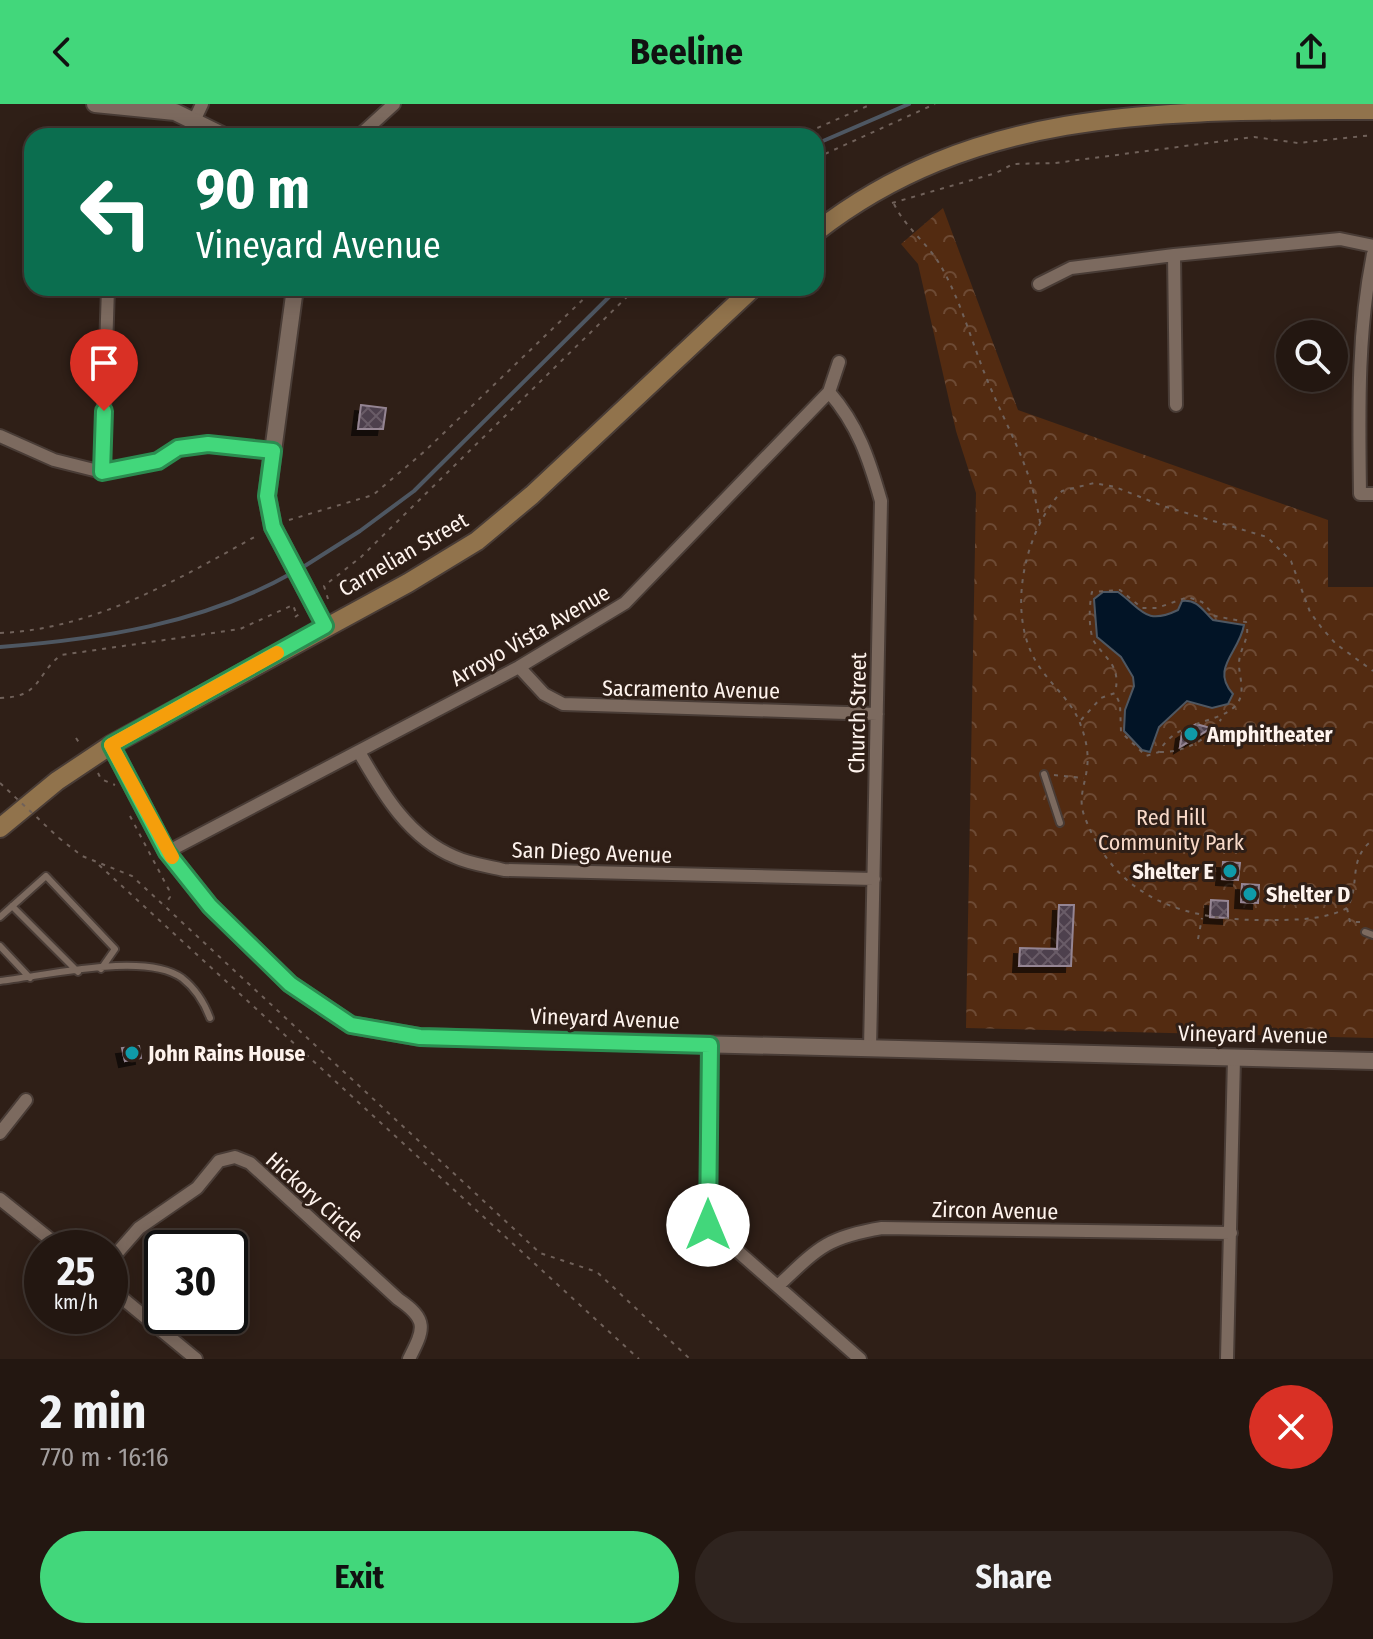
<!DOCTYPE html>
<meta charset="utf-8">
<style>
:root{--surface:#231711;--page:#2f241f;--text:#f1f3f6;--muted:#a39f9f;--line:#403631;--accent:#42d77b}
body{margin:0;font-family:"Fira Sans Condensed",sans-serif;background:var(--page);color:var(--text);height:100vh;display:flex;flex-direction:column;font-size:30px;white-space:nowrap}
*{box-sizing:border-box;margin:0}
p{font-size:26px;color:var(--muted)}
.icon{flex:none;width:44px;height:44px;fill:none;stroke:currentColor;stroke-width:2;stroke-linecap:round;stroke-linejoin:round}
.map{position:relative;height:1255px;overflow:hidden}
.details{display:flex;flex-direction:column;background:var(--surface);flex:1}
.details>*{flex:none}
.guide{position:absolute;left:24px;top:24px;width:800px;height:168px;border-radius:24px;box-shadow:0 4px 20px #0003,0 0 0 2px var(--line);background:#0b6e4f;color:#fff;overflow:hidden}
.controls{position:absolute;left:1276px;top:216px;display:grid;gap:16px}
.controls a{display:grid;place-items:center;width:72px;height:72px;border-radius:50%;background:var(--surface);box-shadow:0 4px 20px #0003,0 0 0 2px var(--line);font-size:40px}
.speed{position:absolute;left:24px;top:1126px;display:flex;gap:16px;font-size:40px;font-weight:700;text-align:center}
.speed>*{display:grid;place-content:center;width:104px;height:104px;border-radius:50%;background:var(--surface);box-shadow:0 4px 20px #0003,0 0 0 2px var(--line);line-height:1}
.speed small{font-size:20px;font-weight:400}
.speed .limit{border:4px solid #111;border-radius:12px;background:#fff;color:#111}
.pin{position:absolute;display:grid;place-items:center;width:68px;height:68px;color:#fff;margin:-82px -34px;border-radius:50% 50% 50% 0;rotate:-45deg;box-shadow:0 0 8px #0007}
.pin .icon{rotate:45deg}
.me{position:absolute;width:88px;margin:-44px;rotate:0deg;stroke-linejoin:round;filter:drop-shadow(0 0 6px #0008)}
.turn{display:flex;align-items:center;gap:28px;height:168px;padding:0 40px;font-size:36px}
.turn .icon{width:104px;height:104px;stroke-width:2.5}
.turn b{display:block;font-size:56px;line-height:68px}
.round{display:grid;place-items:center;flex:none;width:84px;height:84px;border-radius:42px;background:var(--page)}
.headline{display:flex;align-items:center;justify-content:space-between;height:136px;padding:0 40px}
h1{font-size:48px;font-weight:700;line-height:60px}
.button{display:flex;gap:16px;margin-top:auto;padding:16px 40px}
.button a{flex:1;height:92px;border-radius:48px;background:var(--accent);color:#111;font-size:32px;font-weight:700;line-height:92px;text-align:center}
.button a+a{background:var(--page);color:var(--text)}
header{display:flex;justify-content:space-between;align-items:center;height:104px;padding:0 40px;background:var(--accent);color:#111;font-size:36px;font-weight:700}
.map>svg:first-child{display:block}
.forest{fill:url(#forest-crowns)}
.water{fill:#021426;stroke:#4e5762;stroke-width:2}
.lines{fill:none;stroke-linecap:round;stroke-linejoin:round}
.stream{stroke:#4e5762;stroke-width:4}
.building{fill:url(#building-cross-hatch);stroke:#958593;stroke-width:2;filter:url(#shadow)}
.service-casing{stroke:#493c36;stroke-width:10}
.minor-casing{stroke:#493c36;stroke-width:16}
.tertiary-casing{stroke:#493c36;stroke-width:20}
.secondary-casing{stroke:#493c36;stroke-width:22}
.path{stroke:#70615a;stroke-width:2;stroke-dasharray:4 6;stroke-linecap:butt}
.service{stroke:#7c6a5f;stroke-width:6}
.minor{stroke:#7c6a5f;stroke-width:12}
.tertiary{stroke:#7c6a5f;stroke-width:16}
.secondary{stroke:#91734c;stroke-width:18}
.path-bridge{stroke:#70615a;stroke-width:2;stroke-dasharray:4 6;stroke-linecap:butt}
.route-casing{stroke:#2b8c50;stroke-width:20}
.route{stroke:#42d77b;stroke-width:14}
.slow{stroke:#f59e0b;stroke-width:14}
.culture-dot{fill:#0f9aa8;stroke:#2f1f17;stroke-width:3}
.labels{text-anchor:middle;stroke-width:6;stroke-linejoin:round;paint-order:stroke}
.street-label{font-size:22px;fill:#fef3ed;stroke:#2f1f17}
.poi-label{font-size:22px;font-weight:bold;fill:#fef3ed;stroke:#2f1f17;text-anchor:start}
.park-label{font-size:22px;fill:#f8d9c8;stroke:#2f1f17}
</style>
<header><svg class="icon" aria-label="back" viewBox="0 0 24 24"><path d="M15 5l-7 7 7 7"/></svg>Beeline<svg class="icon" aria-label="share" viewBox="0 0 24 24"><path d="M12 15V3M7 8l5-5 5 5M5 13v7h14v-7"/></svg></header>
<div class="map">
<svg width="1373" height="1255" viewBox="0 0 1373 1255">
<defs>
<pattern id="forest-crowns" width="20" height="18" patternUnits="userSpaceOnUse" patternTransform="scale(2)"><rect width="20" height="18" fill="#532b11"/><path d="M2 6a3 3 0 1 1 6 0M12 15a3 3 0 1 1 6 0" fill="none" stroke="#6d4a34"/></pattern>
<pattern id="building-cross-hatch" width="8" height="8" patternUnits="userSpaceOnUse" patternTransform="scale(2)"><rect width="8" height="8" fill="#4e404d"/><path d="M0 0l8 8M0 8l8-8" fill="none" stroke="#695c67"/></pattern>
<filter id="shadow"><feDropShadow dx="-6" dy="6" stdDeviation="0" flood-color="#0009"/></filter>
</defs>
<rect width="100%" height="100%" fill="#2f1f17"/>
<path class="forest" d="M 943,104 L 1018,306 L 1328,416 L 1328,483 L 1373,483 L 1373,934 L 966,924 L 976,389 L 956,327 L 918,160 L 901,140 Z"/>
<path class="water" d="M 1103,488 L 1118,488 C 1142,505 1145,522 1178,506 L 1182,497 C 1198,495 1203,507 1213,516 L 1244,521 C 1239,549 1210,564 1233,590 L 1228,600 L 1212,604 L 1187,597 L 1159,623 L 1150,648 L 1142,646 L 1124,627 L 1125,606 L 1134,582 L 1133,573 L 1121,553 L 1097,533 L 1094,495 Z"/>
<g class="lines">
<path class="stream" d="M 816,40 L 909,0
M 300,465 L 360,427 L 414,387 L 618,184
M 0,543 C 101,535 202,520 292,469"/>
</g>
<path class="building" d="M 361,301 L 386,304 L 383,325 L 358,325 Z
M 1196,620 L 1211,624 L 1180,643 L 1182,629 Z
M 1223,758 L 1240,759 L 1238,776 L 1222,775 Z
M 1242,780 L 1259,781 L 1258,799 L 1241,798 Z
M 1211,796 L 1228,797 L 1228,814 L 1210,813 Z
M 1059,801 L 1074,801 L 1071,862 L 1019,862 L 1020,844 L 1057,845 Z
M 139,942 L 141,954 L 125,957 L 122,944 Z"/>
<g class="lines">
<g class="service-casing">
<path id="service" d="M 1044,670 L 1060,719
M 12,802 L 78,868
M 0,813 L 46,772 L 115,845 L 101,865
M 1365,828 L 1373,831
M 0,842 L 30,874
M 0,877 C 45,872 145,847 182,874 C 196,885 204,898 210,914"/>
</g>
<g class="minor-casing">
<path id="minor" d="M 194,17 L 202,0
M 359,32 L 394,0
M 1373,150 C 1357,230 1359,308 1360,390 L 1373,390
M 1174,151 L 1176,301
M 1039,180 L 1071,164 L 1174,151 L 1340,135 L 1373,142
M 829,288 C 858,321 869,355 881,397 L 870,945
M 0,332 L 54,356 L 102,368 L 158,357 L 178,344 L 208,340 L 273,347
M 102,368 L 108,184
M 519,563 L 544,590 L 563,600 L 877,610
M 359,648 C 383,690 409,734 455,753 C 470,760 488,762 504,766 L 874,775
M 167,748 L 519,563 L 625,499 L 829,288 L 839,258
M 710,941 L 708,1121 L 860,1255
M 0,1029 L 26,996
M 0,1095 L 61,1144
M 110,1157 L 139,1124 L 197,1084 L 219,1057 L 235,1053 L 250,1059 L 398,1195 C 429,1216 424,1225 409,1255
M 778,1182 C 818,1144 827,1133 882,1124 L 1231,1129
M 110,1184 L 196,1255
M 1227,1255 L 1234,954"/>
</g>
<g class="tertiary-casing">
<path id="tertiary" d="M 95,0 L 175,8 L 224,32
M 295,184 L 267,392 L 273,423 L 325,522
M 111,641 L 167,748 L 210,802 L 290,880 L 351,921 L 420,933 L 1373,957"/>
</g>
<g class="secondary-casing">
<path id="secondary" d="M 816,128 C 980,0 1173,7 1373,6
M 0,724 L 57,677 L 111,641 L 408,479 L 477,437 L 532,391 L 753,184"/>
</g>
<path class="path" d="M 799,32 L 872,0
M 816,54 L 935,0
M 892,99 L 996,69 L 1013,60 L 1055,59 L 1254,33 L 1298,39 L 1373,31
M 894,100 C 905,123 926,138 939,159 C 960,194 971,236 986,273 C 1008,327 1030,359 1040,418
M 289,416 L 373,391 L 425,347 L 595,184
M 328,495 L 324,482 L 361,453 L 636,184
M 295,513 L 301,509
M 0,529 C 94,525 177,476 258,431
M 0,594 C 42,593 35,571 61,551 L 240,525 L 293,501 L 296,509
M 1081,616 L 1101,594 L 1115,589 L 1120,600 L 1121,628 L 1146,652 L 1159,648 C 1178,611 1234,622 1241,591 C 1243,580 1239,570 1239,560 C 1239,544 1251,535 1246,518 L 1215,512 L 1202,498 L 1188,493 L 1157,504 L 1142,504 L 1120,486 L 1092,488 C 1089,500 1088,529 1095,539 C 1108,557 1121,563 1115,589
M 76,634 L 80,640
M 1160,648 C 1182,649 1210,636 1221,615
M 98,669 L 101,675 L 115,681
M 1054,671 L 1084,674
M 130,712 L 169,786 L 170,793 L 165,801
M 59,734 L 82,752 L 132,772 L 540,1149 L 597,1168 L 690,1255
M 99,761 L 639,1255
M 1347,804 C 1327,815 1298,816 1275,816 C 1191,818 1116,799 1084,711 C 1078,694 1085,681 1087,664 C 1089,650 1086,635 1081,622 C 1073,596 1045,577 1033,552 C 1008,503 1025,427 1062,387 L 1094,379 L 1115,383 L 1163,402 L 1267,433 L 1291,457 L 1310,508 L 1321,523 L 1336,540 L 1373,567
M 1360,818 L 1350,818 L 1347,804 C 1361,781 1347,754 1373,736
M 1198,835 L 1202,814"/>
<use href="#service" class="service"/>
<use href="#minor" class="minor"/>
<use href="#tertiary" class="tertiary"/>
<use href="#secondary" class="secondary"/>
<path class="path-bridge" d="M 0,679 L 59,734"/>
</g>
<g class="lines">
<g class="route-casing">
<path id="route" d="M 104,307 L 102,368 L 158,357 L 178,344 L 208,340 L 273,347 L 267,392 L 273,423 L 325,522 L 111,641 L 167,748 L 210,802 L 290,880 L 351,921 L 420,933 L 710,941 L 708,1121"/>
</g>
<use href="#route" class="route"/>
<path class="slow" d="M 172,753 L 111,641 L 277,549"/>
</g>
<g class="culture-dot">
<circle cx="1191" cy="630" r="8"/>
<circle cx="1230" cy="767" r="8"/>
<circle cx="1250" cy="790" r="8"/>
<circle cx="132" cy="949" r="8"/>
</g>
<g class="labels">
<g class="street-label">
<text transform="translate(403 450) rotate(-30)" y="8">Carnelian Street</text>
<text transform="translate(530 531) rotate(-30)" y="8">Arroyo Vista Avenue</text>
<text transform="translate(691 585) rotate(1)" y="8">Sacramento Avenue</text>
<text transform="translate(857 609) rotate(-89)" y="8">Church Street</text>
<text transform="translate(592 748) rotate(2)" y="8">San Diego Avenue</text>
<text transform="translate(605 914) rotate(2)" y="8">Vineyard Avenue</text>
<text transform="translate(1253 930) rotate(1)" y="8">Vineyard Avenue</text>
<text transform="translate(315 1093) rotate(42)" y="8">Hickory Circle</text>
<text transform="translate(995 1106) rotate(1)" y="8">Zircon Avenue</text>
</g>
<g class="poi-label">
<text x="1207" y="638">Amphitheater</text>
<text x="1214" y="775" text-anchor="end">Shelter E</text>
<text x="1266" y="798">Shelter D</text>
<text x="148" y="957">John Rains House</text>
</g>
<g class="park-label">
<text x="1171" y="721">Red Hill<tspan x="1171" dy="25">Community Park</tspan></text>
</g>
</g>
</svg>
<div class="controls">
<a><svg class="icon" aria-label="search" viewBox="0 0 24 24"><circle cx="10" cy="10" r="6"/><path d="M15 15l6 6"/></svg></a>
</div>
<div class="speed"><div>25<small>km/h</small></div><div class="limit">30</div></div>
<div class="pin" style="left:104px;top:307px;background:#d93025"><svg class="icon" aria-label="arrive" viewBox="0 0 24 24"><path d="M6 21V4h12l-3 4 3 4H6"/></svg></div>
<svg class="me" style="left:708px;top:1121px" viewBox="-20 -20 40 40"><circle r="19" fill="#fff"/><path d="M0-13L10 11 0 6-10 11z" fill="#42d77b"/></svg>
<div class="guide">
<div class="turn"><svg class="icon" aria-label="left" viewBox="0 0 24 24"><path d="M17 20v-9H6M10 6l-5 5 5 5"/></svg><div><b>90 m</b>Vineyard Avenue</div></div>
</div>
</div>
<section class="details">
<div class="headline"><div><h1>2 min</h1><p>770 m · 16:16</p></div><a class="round" style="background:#d93025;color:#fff"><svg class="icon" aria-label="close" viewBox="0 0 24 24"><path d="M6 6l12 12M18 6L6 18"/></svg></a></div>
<div class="button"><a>Exit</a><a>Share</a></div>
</section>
